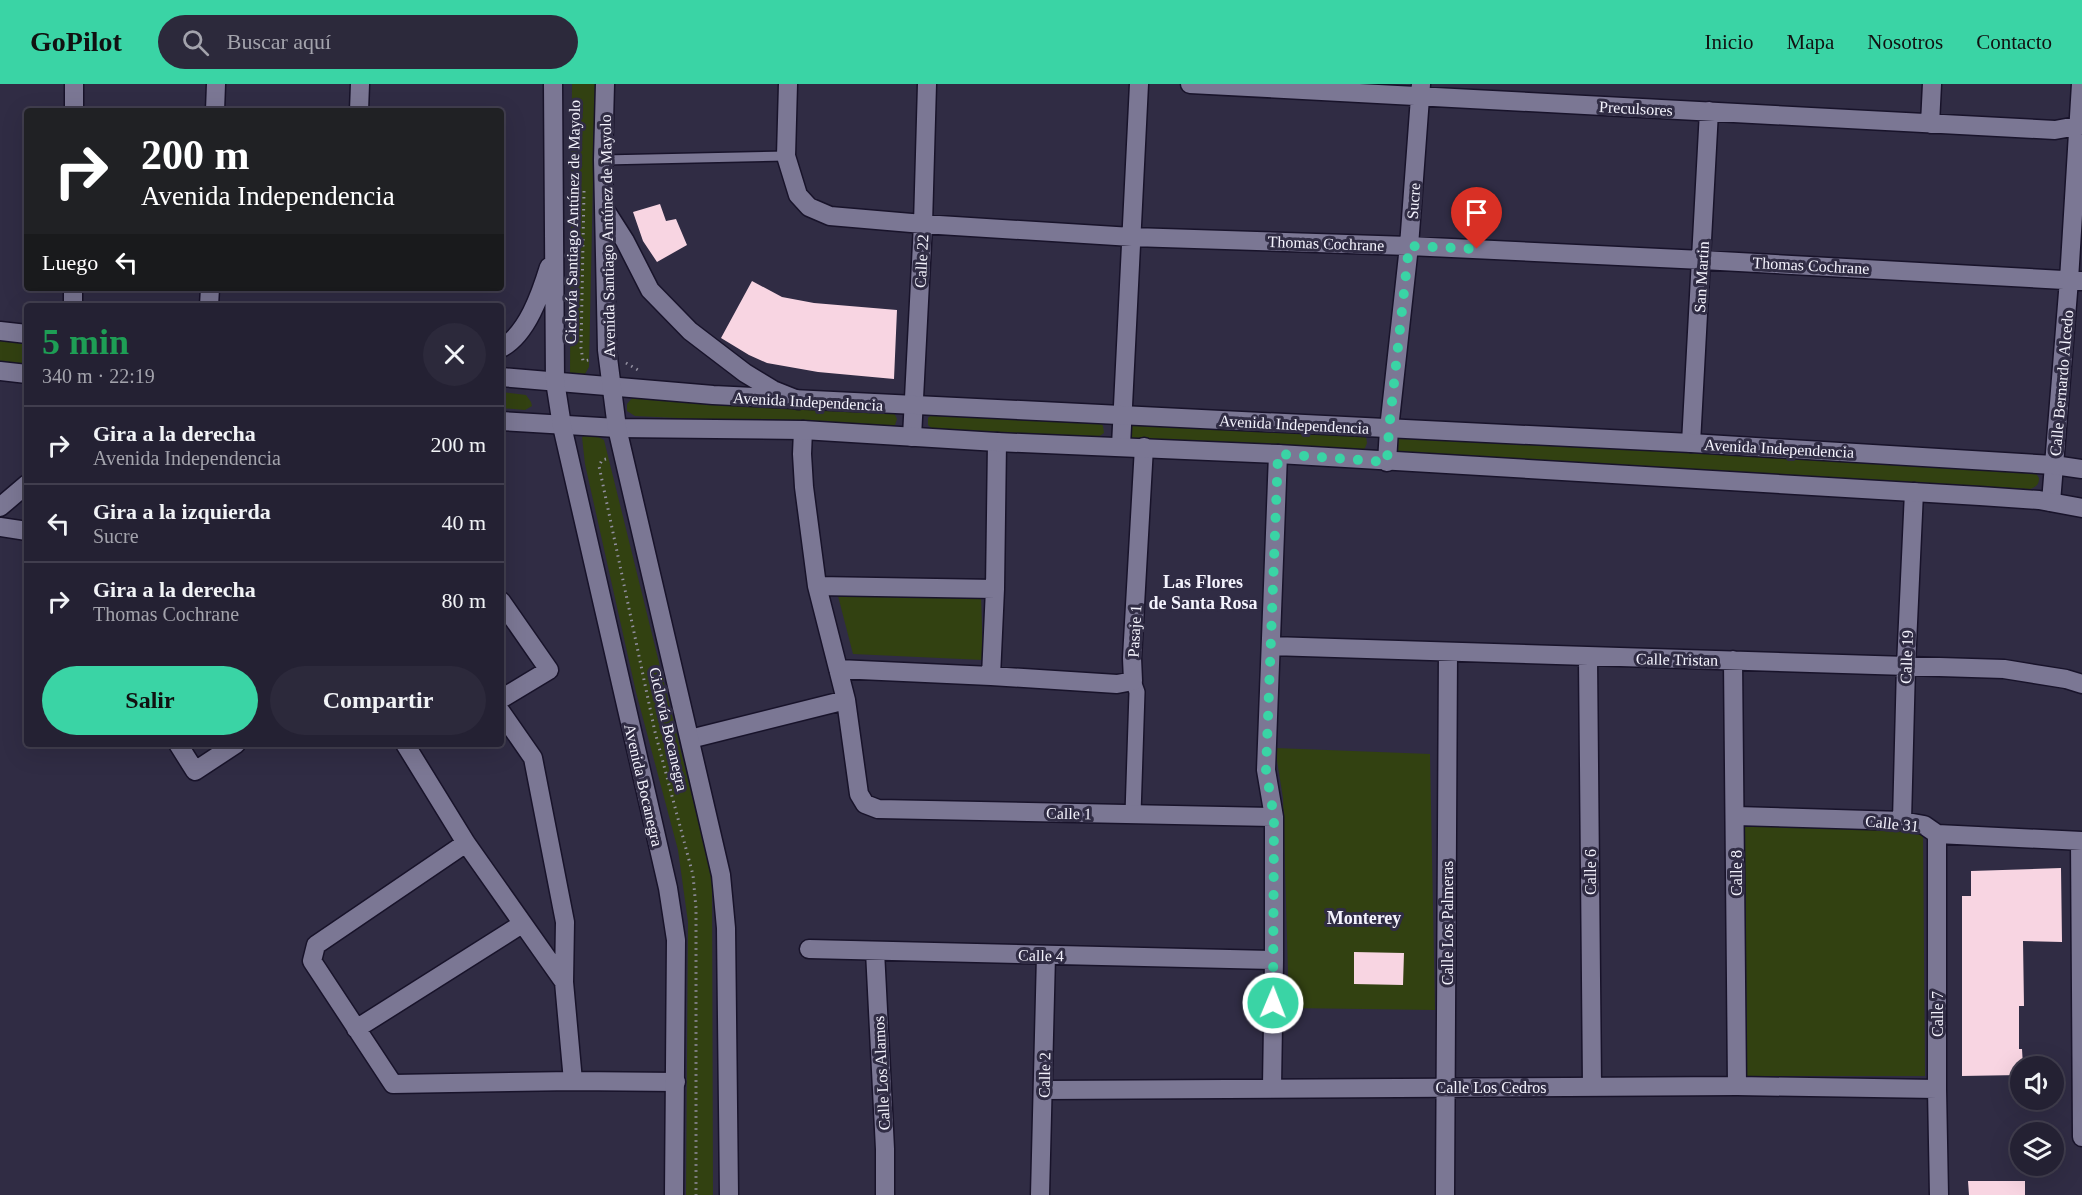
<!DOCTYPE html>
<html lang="es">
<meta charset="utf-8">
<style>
:root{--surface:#242133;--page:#2c293b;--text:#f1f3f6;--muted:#a3a3ac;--line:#413e4e;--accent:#3ad4a5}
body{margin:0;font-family:"Times New Roman",serif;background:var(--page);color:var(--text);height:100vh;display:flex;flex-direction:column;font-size:22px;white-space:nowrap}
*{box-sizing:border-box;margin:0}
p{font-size:20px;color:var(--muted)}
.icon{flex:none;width:33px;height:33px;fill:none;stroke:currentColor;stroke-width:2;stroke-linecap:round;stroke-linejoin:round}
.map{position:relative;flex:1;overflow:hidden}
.sheet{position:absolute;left:24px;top:219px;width:480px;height:444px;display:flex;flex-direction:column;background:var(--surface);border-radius:6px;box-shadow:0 6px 24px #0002,0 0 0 2px var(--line)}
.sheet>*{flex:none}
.guide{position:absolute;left:24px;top:24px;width:480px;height:183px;border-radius:6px;box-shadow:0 6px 24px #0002,0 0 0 2px var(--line);background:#202124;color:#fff;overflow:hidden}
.controls{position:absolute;left:2010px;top:972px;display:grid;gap:12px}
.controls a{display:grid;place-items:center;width:54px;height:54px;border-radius:50%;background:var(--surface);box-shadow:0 6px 24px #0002,0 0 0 2px var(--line);font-size:30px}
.pin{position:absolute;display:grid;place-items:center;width:51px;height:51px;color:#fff;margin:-62px -26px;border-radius:50% 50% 50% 0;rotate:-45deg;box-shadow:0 0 6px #0007}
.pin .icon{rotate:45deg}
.me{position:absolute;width:66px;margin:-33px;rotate:1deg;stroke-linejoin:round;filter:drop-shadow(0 0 4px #0008)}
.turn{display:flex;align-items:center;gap:21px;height:126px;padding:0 18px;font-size:27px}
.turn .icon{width:78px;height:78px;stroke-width:2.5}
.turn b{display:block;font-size:42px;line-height:51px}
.then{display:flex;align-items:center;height:57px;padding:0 18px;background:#0003;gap:12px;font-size:22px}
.round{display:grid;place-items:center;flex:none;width:63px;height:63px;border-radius:32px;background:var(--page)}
.summary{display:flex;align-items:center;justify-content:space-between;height:102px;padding:0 18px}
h1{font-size:36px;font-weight:600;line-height:45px;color:#1e9e55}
.cta{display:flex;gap:12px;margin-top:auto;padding:12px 18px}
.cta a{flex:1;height:69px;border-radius:36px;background:var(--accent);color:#111;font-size:24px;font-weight:600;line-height:69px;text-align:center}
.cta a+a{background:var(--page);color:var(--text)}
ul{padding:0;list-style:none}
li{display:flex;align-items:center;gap:18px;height:78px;padding:0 18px;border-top:2px solid var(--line)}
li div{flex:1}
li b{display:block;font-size:22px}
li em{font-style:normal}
header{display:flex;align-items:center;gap:36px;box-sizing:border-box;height:84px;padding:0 30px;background:var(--accent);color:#111}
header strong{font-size:28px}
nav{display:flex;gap:33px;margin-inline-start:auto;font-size:21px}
.search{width:420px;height:54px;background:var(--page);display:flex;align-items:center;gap:15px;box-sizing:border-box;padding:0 21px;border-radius:33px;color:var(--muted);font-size:22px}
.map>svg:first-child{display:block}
.green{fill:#324111}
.building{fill:#f8d5e2}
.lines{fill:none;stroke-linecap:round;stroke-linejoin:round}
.service-casing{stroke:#18132a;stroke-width:12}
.pedestrian-casing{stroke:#18132a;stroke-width:18}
.minor-casing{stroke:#18132a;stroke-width:21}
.tertiary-casing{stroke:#18132a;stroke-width:21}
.secondary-casing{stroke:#18132a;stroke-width:21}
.path{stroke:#928fa0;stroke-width:3;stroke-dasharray:1.5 4.5;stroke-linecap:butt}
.service{stroke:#7b7794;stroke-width:9}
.pedestrian{stroke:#7b7794;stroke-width:15}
.minor{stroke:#7b7794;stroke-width:18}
.tertiary{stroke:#7b7794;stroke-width:18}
.secondary{stroke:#7b7794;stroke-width:18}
.route{stroke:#3ad4a5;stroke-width:10;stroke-dasharray:0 18}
.labels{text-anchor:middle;stroke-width:6;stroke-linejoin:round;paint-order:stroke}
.street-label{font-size:16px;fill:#f4f3fd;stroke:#302c44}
.neighbourhood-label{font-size:18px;font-weight:bold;fill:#f4f3fd;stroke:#302c44}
</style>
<header>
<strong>GoPilot</strong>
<div class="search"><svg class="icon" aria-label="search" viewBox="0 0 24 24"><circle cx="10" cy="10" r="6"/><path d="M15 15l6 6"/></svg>Buscar aquí</div>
<nav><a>Inicio</a><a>Mapa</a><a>Nosotros</a><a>Contacto</a></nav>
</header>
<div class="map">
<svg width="2082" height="1111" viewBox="0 0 2082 1111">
<rect width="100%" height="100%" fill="#302c44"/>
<path class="green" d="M 572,0 L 595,0 L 589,283 L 585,290 L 570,289 Z
M 0,256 L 27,259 L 27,281 L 0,278 Z
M 501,308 L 526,311 L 531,318 L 532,322 L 525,326 L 501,324 Z
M 633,313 L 893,327 L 897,335 L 895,341 L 888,344 L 635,332 L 627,327 L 627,320 Z
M 932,330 L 1100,338 L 1103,342 L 1104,349 L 1097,354 L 936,348 L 928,341 L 928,334 Z
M 1134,338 L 1360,349 L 1366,353 L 1367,359 L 1365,364 L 1359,369 L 1136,357 L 1129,353 L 1130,342 Z
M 591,349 L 604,356 L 712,793 L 713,1111 L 686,1111 L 688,838 L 678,766 L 636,608 L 585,380 L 582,353 Z
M 1401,352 L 2035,388 L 2039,394 C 2039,401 2036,403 2030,405 L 1400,370 L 1395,368 L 1394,353 Z
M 837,508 L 981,511 L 983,576 L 853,570 Z
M 1275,664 L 1430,670 L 1435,926 L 1289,924 L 1283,714 Z
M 1745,737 L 1923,745 L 1925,992 L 1747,992 Z"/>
<path class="building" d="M 660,120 L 666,137 L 676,135 L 687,161 L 657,178 L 643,157 L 633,128 Z
M 752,197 L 782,213 L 814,219 L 897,226 L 894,295 L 818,288 L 767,279 L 749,271 L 721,254 Z
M 2061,784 L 2062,858 L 2023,857 L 2024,922 L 2019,922 L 2019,965 L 2022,965 L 2023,982 L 2020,982 L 2020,991 L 1962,992 L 1962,812 L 1971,812 L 1971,787 Z
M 1354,868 L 1404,869 L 1403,901 L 1354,900 Z
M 1968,1097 L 2025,1097 L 2025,1111 L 1969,1111 Z"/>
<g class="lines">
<g class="service-casing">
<path id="service" d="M 603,76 L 786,72"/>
</g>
<g class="pedestrian-casing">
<path id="pedestrian" d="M 1133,597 L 1137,608 L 1133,730"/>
</g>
<g class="minor-casing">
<path id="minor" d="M 788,0 L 786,72 L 798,111 L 809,123 L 830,132 L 923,140 L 1132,153 L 1409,162 L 1702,176 L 2082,197
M 1190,0 L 2055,46 L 2082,41
M 74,27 L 74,0
M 215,27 L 216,0
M 359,27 L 360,0
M 1930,40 L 1932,0
M 73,222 L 73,204
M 209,222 L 210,204
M 803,346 L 802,370 L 804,403 L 817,502 L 846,616 L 859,710 L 865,720 L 878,725 L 1274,733
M 912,353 L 923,140 L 927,0
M 1691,359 L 1709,27
M 1121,362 L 1139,0
M 1387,378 L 1389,345 L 1409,162 L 1421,0
M 2051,418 L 2069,196 L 2081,0
M 0,423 L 27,400
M 0,443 L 27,447
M 817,502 L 995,505
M 501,517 L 549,586 L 501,615
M 1271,562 L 2004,585 L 2066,595 L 2082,600
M 1588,574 L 1592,1002
M 1733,576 L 1737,1002
M 838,585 L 991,592 L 1117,600 L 1133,597 L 1132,574 L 1144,363
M 991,592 L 995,505 L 997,358
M 501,628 L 533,674 L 565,838 L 564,898
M 690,655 L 846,616
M 178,660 L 195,687 L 236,660
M 405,660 L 466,759 L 564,898 L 573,997
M 1736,732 L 1902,737 L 1924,741 L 1937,750 L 2082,757
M 1902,737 L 1906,582 L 1914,408
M 1937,750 L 1937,1005 L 1939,1111
M 2080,757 L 2082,1053
M 466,759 L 316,861 L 312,877 L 393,1000 L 573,997 L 676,998
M 809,865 L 1274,876
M 875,867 L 885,1065 L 885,1111
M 356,945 L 522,840
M 1272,1003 L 1274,876 L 1274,733 L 1266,686 L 1278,370
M 1044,1006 L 1737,1002 L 1937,1005
M 1040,1111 L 1046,871
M 1445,1111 L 1448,568"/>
</g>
<g class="tertiary-casing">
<path id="tertiary" d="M 0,247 L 27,250
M 0,287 L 27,290
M 501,293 L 713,311 L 1691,359 L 2054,381 L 2082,385
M 501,337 L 617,344 L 803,346 L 997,358 L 1278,370 L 1980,412 L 2039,416 L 2082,424"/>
</g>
<g class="secondary-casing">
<path id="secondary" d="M 553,0 L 555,297 L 562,342 L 668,804 L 676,856 L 674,1111
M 605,0 L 603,76 L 607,266 L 617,344 L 721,791 L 726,844 L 729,1111
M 604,124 L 625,157 L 650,206 L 690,247 L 745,289 L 773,306 L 798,316
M 501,264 C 527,251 541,209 549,183"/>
</g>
<path class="path" d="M 584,107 L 581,264 L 583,277 L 589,276
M 626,279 L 638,286
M 606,375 L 602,376 L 599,382 L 655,648 L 693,791 L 696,824 L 696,1111"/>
<use href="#service" class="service"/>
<use href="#pedestrian" class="pedestrian"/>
<use href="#minor" class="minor"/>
<use href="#tertiary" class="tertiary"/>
<use href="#secondary" class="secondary"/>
</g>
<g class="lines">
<path class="route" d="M 1273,919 L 1274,733 L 1266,686 L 1278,370 L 1387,378 L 1389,345 L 1409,162 L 1477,165"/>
</g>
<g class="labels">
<g class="street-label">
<text transform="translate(1636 24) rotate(3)" y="6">Preculsores</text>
<text transform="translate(1413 117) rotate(-86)" y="6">Sucre</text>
<text transform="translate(572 138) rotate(-89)" y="6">Ciclovía Santiago Antúnez de Mayolo</text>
<text transform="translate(607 152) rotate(-91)" y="6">Avenida Santiago Antúnez de Mayolo</text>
<text transform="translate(1326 159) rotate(2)" y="6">Thomas Cochrane</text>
<text transform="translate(921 177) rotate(-87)" y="6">Calle 22</text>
<text transform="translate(1811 181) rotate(3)" y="6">Thomas Cochrane</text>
<text transform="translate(1701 193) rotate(-87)" y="6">San Martin</text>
<text transform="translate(2061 299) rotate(-85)" y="6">Calle Bernardo Alcedo</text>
<text transform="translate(808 317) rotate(3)" y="6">Avenida Independencia</text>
<text transform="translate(1294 340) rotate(3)" y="6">Avenida Independencia</text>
<text transform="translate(1779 364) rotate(3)" y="6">Avenida Independencia</text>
<text transform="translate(1134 547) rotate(-87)" y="6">Pasaje 1</text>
<text transform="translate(1906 573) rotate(-88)" y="6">Calle 19</text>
<text transform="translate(1677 575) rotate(1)" y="6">Calle Tristan</text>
<text transform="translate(669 645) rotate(77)" y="6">Ciclovía Bocanegra</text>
<text transform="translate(644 701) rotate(77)" y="6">Avenida Bocanegra</text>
<text transform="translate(1069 729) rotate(1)" y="6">Calle 1</text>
<text transform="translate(1892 739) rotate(6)" y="6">Calle 31</text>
<text transform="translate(1590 788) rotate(-90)" y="6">Calle 6</text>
<text transform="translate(1736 789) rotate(-90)" y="6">Calle 8</text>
<text transform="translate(1447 839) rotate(-90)" y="6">Calle Los Palmeras</text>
<text transform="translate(1041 871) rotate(1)" y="6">Calle 4</text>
<text transform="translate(1937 930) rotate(-90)" y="6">Calle 7</text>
<text transform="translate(881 989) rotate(-93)" y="6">Calle Los Alamos</text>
<text transform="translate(1044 991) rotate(-89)" y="6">Calle 2</text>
<text x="1491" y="1009">Calle Los Cedros</text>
</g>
<g class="neighbourhood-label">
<text x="1203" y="504">Las Flores<tspan x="1203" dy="21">de Santa Rosa</tspan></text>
<text x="1364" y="840">Monterey</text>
</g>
</g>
</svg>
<div class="controls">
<a><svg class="icon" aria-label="sound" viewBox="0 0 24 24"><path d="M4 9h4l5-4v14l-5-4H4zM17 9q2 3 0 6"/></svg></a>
<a><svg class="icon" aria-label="layers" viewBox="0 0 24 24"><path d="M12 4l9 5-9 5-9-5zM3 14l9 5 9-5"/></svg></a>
</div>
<div class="pin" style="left:1477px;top:165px;background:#d93025"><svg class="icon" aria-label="arrive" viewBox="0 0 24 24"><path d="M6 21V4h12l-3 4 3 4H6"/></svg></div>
<svg class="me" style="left:1273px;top:919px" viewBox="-20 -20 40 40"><circle r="17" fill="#3ad4a5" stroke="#fff" stroke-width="3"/><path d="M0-11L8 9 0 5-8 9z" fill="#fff"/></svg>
<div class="guide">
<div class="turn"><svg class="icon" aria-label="right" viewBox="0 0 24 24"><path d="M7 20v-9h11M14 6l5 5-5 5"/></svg><div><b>200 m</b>Avenida Independencia</div></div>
<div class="then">Luego<svg class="icon" aria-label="left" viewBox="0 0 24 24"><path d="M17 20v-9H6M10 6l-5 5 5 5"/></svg></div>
</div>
<section class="sheet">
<div class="summary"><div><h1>5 min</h1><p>340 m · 22:19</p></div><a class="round"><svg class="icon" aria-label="close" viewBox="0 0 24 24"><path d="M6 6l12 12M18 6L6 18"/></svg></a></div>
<ul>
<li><svg class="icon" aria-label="right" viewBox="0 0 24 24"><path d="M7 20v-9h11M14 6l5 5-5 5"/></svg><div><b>Gira a la derecha</b><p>Avenida Independencia</p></div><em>200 m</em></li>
<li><svg class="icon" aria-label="left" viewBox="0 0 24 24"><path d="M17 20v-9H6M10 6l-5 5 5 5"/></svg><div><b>Gira a la izquierda</b><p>Sucre</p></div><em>40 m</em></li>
<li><svg class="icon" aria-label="right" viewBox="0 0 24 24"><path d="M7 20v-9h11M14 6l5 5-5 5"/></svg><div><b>Gira a la derecha</b><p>Thomas Cochrane</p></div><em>80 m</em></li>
</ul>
<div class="cta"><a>Salir</a><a>Compartir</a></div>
</section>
</div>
